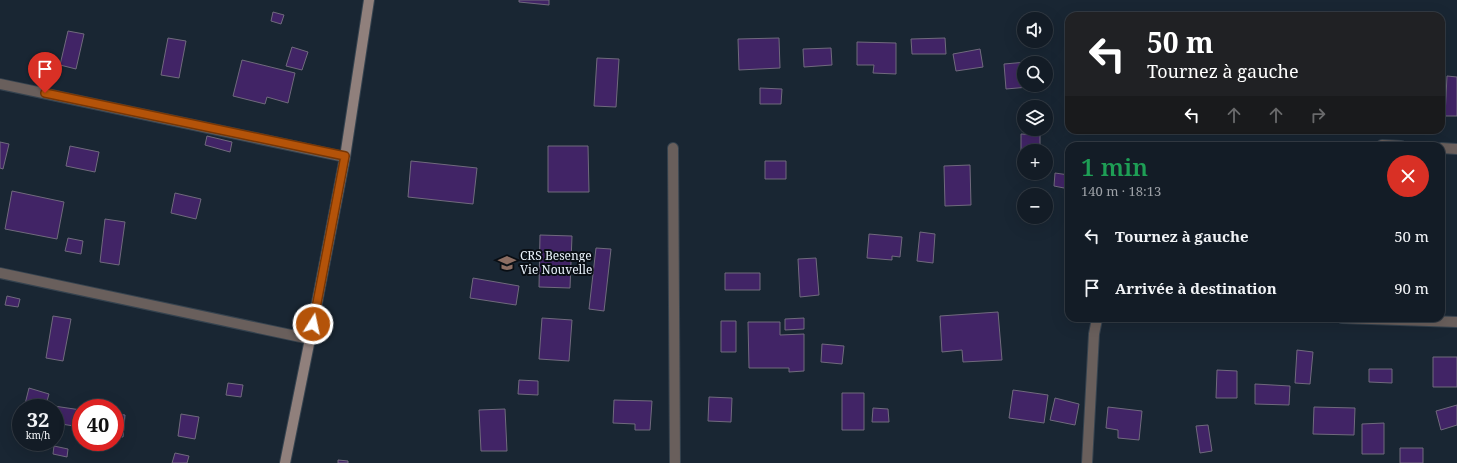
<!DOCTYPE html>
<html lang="fr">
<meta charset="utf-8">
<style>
:root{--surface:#131c26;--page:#202932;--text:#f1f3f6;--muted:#9da1a7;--line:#323a43}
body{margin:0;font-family:"Noto Serif",serif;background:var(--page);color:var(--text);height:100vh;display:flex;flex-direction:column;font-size:15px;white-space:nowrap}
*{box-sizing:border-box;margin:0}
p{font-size:13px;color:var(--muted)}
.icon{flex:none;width:22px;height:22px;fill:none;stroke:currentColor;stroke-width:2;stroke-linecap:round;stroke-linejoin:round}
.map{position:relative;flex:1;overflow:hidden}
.panel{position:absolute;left:1065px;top:142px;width:380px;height:180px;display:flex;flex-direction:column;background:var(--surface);border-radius:12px;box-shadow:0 4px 16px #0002,0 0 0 1px var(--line)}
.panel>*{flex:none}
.top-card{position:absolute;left:1065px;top:12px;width:380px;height:122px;border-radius:12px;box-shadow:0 4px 16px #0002,0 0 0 1px var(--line);background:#202124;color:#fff;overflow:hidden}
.tools{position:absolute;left:1017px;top:12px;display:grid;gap:8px}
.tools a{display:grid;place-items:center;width:36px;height:36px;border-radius:50%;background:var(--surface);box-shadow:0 4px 16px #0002,0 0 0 1px var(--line);font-size:20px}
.speed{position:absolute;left:12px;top:399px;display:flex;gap:8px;font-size:20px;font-weight:700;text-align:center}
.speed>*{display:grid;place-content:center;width:52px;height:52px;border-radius:50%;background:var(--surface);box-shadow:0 4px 16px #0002,0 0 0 1px var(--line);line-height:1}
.speed small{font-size:10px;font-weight:400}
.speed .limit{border:6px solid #d22;background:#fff;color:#111}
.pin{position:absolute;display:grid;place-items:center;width:34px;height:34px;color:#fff;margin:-41px -17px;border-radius:50% 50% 50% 0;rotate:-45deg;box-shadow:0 0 4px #0007}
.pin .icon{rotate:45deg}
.me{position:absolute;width:44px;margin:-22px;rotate:10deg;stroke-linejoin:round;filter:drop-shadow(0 0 3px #0008)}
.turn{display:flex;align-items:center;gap:14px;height:84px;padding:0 16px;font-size:18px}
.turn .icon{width:52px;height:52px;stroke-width:2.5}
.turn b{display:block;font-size:28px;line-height:34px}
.lanes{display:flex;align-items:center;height:38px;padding:0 16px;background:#0003;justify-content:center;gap:20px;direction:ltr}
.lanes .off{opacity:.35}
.round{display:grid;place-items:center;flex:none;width:42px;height:42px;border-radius:21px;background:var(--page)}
.summary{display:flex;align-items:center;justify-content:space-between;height:68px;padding:0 16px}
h1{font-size:24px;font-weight:600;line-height:30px;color:#1e9e55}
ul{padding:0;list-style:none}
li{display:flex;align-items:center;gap:12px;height:52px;padding:0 16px}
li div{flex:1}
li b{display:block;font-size:15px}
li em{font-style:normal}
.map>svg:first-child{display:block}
.building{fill:#412466;stroke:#706a7d}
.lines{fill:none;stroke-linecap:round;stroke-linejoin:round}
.street-casing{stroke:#36434f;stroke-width:12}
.secondary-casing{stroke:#36434f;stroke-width:12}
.street{stroke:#695f5c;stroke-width:10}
.secondary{stroke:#90807c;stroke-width:10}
.route-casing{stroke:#753606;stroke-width:10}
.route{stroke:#b45309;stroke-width:7}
.labels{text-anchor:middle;stroke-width:4;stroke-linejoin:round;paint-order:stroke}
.poi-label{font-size:12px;fill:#ebf4fd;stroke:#090e14;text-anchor:start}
</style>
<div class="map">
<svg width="1457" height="463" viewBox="0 0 1457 463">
<rect width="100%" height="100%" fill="#192633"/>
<path class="building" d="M 519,0 L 549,0 L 549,5 L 519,2 Z
M 273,12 L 284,15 L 281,24 L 271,21 Z
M 68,31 L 84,34 L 76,69 L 60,65 Z
M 168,38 L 186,41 L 179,78 L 161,75 Z
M 779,38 L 780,68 L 739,70 L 738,39 Z
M 945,38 L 946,54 L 912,54 L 911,39 Z
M 857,42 L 896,43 L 896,74 L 873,73 L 874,65 L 857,65 Z
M 292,47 L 308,52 L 302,70 L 286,66 Z
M 831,48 L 832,65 L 804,67 L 803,49 Z
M 980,49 L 983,67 L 956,71 L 953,54 Z
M 597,58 L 619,59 L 616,107 L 594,106 Z
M 242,60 L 295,73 L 288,103 L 267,97 L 265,104 L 233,96 Z
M 1027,62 L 1024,63 L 1024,85 L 1029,85 L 1029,87 L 1006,89 L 1004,64 Z
M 1447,76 L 1457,77 L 1457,116 L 1445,116 Z
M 760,88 L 782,89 L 781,104 L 760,104 Z
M 1021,134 L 1040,135 L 1040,151 L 1024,151 L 1024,170 L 1021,170 Z
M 207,136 L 232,142 L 230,152 L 205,145 Z
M 0,142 L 9,144 L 3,169 L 0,168 Z
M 70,146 L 99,152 L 95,172 L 66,166 Z
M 548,146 L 588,146 L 589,192 L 548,192 Z
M 411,161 L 477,168 L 473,204 L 408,197 Z
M 765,161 L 786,161 L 786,179 L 765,179 Z
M 970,165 L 971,205 L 945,206 L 944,166 Z
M 1055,173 L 1069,175 L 1069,189 L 1054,186 Z
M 12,191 L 64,202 L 57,239 L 5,229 Z
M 175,193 L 201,199 L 196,219 L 171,213 Z
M 105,219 L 125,222 L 119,265 L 100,262 Z
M 920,232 L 935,234 L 933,263 L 917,261 Z
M 869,234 L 902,237 L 900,257 L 892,256 L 892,260 L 867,258 Z
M 540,235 L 572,236 L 570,288 L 539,287 Z
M 68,238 L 83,241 L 81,254 L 65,251 Z
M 596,248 L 611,249 L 604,311 L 589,309 Z
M 816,258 L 819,295 L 800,297 L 798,259 Z
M 725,273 L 760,273 L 760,290 L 725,290 Z
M 473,278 L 519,286 L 516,305 L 470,298 Z
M 7,296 L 20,299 L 18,307 L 5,305 Z
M 998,312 L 1002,360 L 963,362 L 962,350 L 942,352 L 940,316 Z
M 53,316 L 71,319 L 63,361 L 46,358 Z
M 542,318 L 572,320 L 569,361 L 539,359 Z
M 804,318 L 804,329 L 785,330 L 785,319 Z
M 721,321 L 736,321 L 736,352 L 721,352 Z
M 748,322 L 780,322 L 780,335 L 804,334 L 804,371 L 789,372 L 789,368 L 749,368 Z
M 822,344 L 844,346 L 842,364 L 821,362 Z
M 1297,350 L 1313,352 L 1310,384 L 1295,383 Z
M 1433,357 L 1457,357 L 1457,387 L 1433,387 Z
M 1369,369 L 1392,369 L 1392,383 L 1369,382 Z
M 1217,370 L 1237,371 L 1237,398 L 1216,398 Z
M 519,380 L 538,381 L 538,395 L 518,394 Z
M 228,383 L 243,385 L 241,397 L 226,395 Z
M 1255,384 L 1290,386 L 1289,405 L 1255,404 Z
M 29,388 L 49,394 L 45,408 L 24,408 Z
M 1013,390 L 1048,395 L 1044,423 L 1009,418 Z
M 842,393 L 864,393 L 864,430 L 842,430 Z
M 709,397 L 732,398 L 731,422 L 708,421 Z
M 1055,398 L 1079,404 L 1075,425 L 1050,420 Z
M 614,400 L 652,401 L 650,430 L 635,430 L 635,424 L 613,423 Z
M 1457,405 L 1457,425 L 1441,430 L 1436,411 Z
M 54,406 L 81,410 L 80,427 L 55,423 Z
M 1108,407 L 1142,411 L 1139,440 L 1118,438 L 1118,430 L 1106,428 Z
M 1314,407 L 1355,408 L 1354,435 L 1313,434 Z
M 873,408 L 888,409 L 889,422 L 872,422 Z
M 505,409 L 507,451 L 481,451 L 479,410 Z
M 115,414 L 125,415 L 123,437 L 115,436 Z
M 181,414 L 199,417 L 195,439 L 178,436 Z
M 1384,423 L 1384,454 L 1362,454 L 1362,424 Z
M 1208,425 L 1212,451 L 1200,453 L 1196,426 Z
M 54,446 L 68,449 L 67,457 L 53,454 Z
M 1400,448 L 1423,448 L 1423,463 L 1400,463 Z
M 175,453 L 189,456 L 187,463 L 172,463 Z
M 338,460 L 348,461 L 348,463 L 338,463 Z"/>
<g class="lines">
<g class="street-casing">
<path id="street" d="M 0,84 L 345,157
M 1382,145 L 1401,146
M 673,148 L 675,463
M 1441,148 L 1457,149
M 0,273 L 310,339
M 1342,318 L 1457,322
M 1087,463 L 1094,334 L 1097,319 L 1099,318"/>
</g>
<g class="secondary-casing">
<path id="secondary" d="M 285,463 L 310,339 L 345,157 L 369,0"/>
</g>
<use href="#street" class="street"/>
<use href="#secondary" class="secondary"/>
</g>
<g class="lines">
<g class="route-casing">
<path id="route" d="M 45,93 L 345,156 L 313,324"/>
</g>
<use href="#route" class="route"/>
</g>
<defs>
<g id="school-bare" transform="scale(1.38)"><path d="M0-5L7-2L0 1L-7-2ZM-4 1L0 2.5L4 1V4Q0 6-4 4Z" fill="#8d6e63" stroke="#090e14" stroke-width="2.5" paint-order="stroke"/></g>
</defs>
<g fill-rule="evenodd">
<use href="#school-bare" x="507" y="263"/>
</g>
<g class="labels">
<g class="poi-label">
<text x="520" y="260">CRS Besenge<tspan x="520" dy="14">Vie Nouvelle</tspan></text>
</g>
</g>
</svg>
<div class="tools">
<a><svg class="icon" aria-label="sound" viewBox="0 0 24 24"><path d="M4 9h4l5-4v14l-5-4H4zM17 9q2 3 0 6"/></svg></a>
<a><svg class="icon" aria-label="search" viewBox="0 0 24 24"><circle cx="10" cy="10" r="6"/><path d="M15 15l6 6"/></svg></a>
<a><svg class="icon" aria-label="layers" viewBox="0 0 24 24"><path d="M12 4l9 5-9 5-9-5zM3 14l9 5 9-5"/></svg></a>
<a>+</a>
<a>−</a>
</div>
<div class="speed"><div>32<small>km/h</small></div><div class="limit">40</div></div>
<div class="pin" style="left:45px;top:93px;background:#d93025"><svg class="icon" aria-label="arrive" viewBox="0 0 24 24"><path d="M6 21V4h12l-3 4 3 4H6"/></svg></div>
<svg class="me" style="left:313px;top:324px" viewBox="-20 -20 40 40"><circle r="17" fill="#b45309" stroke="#fff" stroke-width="3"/><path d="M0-11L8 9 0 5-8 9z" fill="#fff"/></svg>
<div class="top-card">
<div class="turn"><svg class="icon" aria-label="left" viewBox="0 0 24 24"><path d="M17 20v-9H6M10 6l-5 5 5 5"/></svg><div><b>50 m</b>Tournez à gauche</div></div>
<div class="lanes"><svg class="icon" aria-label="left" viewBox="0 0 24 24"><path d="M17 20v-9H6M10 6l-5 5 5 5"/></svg><svg class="icon off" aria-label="ahead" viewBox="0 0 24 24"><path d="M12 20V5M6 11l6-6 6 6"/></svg><svg class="icon off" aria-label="ahead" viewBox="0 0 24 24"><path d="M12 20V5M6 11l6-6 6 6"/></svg><svg class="icon off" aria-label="right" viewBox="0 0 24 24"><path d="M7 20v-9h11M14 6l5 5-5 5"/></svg></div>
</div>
<section class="panel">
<div class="summary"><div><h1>1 min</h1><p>140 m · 18:13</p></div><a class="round" style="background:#d93025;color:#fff"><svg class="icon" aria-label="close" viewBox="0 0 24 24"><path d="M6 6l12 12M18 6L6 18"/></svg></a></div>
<ul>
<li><svg class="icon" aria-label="left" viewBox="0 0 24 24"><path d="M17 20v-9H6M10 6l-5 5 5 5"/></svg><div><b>Tournez à gauche</b></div><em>50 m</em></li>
<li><svg class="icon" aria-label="arrive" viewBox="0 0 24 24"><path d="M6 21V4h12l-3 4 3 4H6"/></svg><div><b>Arrivée à destination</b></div><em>90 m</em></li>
</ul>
</section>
</div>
